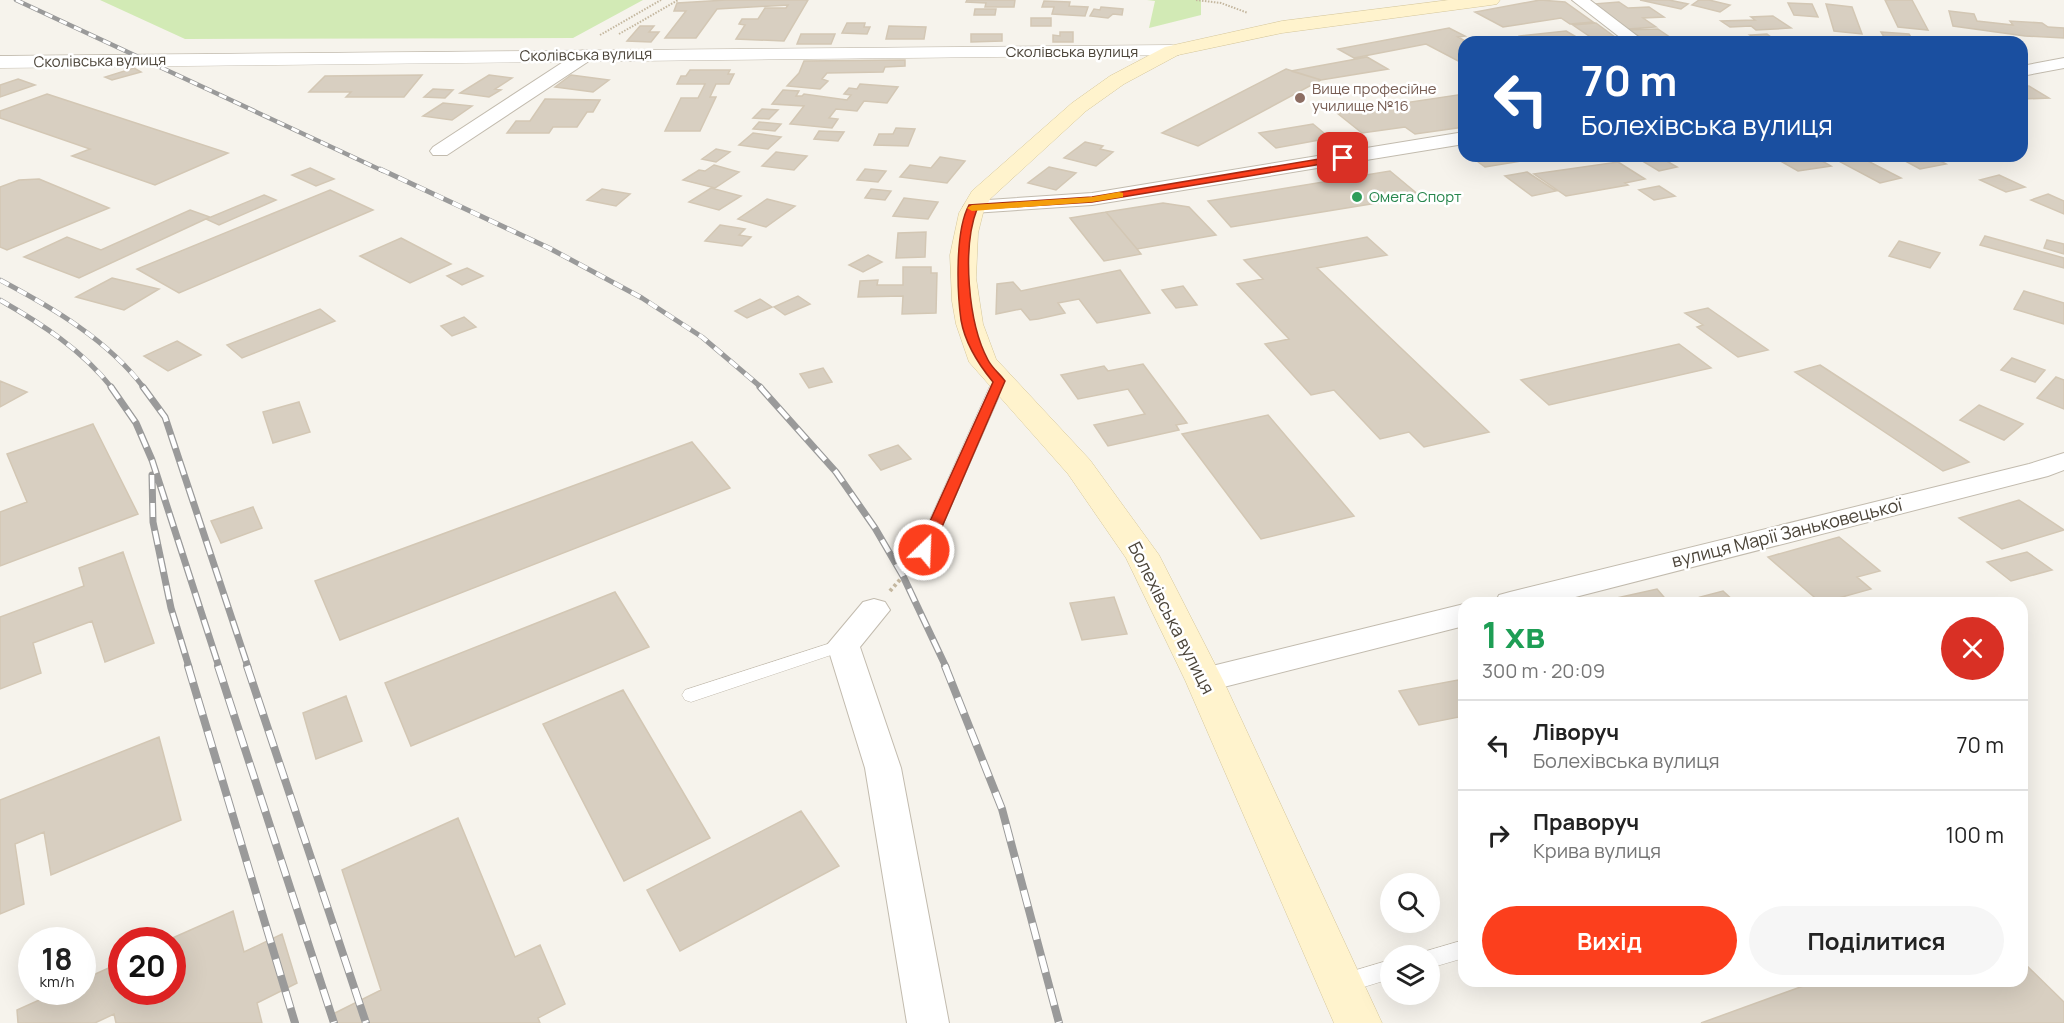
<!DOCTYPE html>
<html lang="uk">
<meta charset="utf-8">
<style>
:root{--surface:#fff;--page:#f6f6f6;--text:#222;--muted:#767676;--line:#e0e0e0;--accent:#fc3f1d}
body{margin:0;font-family:Manrope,sans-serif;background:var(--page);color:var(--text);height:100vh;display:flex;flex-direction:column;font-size:22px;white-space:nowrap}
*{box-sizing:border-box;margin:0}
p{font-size:20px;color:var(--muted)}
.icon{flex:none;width:33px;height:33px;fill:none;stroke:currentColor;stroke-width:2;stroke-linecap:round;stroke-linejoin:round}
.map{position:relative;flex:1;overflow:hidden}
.details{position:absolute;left:1458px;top:597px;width:570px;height:390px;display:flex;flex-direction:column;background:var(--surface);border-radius:18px;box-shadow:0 6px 24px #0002}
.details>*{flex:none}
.top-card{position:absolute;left:1458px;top:36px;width:570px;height:126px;border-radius:18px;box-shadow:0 6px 24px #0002;background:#1a4fa0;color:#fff;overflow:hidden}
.controls{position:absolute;left:1380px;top:873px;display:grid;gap:12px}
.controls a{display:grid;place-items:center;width:60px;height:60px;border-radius:50%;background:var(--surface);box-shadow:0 6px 24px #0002;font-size:30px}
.speed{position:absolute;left:18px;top:927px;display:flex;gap:12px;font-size:30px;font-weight:700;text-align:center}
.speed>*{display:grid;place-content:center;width:78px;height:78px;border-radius:50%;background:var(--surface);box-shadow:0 6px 24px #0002;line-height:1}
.speed small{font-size:15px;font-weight:400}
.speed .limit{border:9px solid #d22;background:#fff;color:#111}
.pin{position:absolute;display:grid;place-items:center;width:51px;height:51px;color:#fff;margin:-26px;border-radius:12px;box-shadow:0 3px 9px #0006}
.me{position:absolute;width:66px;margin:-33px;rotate:24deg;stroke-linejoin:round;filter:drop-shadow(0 0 4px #0008)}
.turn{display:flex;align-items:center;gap:21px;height:126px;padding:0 24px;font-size:27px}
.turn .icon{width:78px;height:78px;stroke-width:2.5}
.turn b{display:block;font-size:42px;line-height:51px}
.round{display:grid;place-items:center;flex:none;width:63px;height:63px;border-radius:32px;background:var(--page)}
.overview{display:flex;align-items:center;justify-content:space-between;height:102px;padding:0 24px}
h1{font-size:36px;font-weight:700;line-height:45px;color:#1e9e55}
.action{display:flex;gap:12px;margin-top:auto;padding:12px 24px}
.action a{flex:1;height:69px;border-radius:36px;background:var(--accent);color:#fff;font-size:24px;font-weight:700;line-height:69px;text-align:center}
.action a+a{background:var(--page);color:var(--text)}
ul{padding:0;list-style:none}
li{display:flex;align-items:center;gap:18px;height:90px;padding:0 24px;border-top:2px solid var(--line)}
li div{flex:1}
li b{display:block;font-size:22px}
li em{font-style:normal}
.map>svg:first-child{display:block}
.green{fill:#d2eab5}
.building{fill:#d8cfc1;stroke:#d3c7b4;stroke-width:1.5}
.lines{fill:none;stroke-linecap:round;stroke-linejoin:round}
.service-casing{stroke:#c2bbae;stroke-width:1}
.minor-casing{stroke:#c2bbae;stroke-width:2}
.tertiary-casing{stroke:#c2bbae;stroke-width:1}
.secondary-casing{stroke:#d6c79b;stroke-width:1}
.path-far1{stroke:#c4b79f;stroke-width:2;stroke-dasharray:1.5 1.5;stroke-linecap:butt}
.path{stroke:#c4b79f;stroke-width:4;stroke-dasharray:3 3;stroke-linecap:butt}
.service{fill:#fff;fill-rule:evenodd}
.minor{fill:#fff;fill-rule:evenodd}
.tertiary{fill:#fff;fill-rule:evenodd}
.secondary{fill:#fff3cd;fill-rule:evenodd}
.rail-far3-casing{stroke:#9a9a9a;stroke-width:4.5}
.rail-far2-casing{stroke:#9a9a9a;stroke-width:5}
.rail-far1-casing{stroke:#9a9a9a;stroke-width:7}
.rail-casing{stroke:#9a9a9a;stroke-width:8}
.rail-far3{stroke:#fff;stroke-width:3;stroke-dasharray:8;stroke-linecap:butt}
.rail-far2{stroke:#fff;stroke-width:4;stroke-dasharray:10;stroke-linecap:butt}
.rail-far1{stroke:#fff;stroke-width:4.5;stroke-dasharray:14;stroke-linecap:butt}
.rail{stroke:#fff;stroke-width:6;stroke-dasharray:17;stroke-linecap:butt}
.route{fill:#fc3f1d;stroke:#a42913;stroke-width:1.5}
.slow{fill:#f59e0b}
.education-dot{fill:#8d6e63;stroke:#fff;stroke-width:2}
.leisure-dot{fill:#2e9e5b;stroke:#fff;stroke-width:2}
.labels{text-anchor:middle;stroke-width:5;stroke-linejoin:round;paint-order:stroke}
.far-street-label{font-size:15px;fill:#4b4439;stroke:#fff}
.far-education-label{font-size:15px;fill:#785e54;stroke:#fff;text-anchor:start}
.far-leisure-label{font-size:15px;fill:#27864d;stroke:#fff;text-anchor:start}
.street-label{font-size:18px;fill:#4b4439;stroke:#fff}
</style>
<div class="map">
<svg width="2064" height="1023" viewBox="0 0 2064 1023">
<rect width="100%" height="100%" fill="#f6f3ec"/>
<path class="green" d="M 100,0 L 643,0 L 573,38 L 185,39 Z
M 1147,0 L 1201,0 L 1201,15 L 1149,28 L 1155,1 Z"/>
<path class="building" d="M 726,0 L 808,0 L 784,41 L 736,39 L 745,25 L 739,24 L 742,19 L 758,19 L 765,8 L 786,8 L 788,5 L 717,9 L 696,38 L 665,38 L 686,11 L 674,11 L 677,3 Z
M 967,0 L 1015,0 L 1014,7 L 985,7 L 986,3 L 966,2 Z
M 1540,0 L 1565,2 L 1593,22 L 1570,24 L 1561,18 L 1503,27 L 1475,12 Z
M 1640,0 L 1669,0 L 1688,4 L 1681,9 Z
M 1699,0 L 1709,0 L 1730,5 L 1720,12 L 1692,5 Z
M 1885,0 L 1912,0 L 1928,30 L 1898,27 Z
M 1044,1 L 1070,2 L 1069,6 L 1088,7 L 1085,16 L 1052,14 L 1054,7 L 1042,7 Z
M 1619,2 L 1628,8 L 1649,7 L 1664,17 L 1643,18 L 1656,27 L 1628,29 L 1593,4 Z
M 1788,3 L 1812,4 L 1818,17 L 1794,15 Z
M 1826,4 L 1852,7 L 1862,34 L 1834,31 Z
M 1101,7 L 1123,9 L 1122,15 L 1113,14 L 1108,18 L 1090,16 L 1094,9 L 1100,10 Z
M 975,9 L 996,9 L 995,15 L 974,15 Z
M 1949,11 L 1974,14 L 1977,21 L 2013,25 L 2010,21 L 2042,23 L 2048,27 L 2064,28 L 2064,38 L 2025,36 L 1953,26 Z
M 1773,16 L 1791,28 L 1756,30 L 1751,26 L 1730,27 L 1721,21 L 1755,20 L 1751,17 Z
M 1031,18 L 1051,18 L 1051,26 L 1031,26 Z
M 847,23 L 865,23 L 864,27 L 870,27 L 867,34 L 842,33 Z
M 1596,23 L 1615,37 L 1592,38 L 1573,25 Z
M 640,26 L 654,26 L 649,32 L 659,32 L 651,42 L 627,41 Z
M 889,26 L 926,27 L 924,39 L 886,39 Z
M 1449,28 L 1465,36 L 1458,37 L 1467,42 L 1464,42 L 1464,64 L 1426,44 L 1354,58 L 1338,49 Z
M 1658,29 L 1677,42 L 1647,42 L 1630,30 Z
M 1566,31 L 1585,42 L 1529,42 L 1520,36 Z
M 1060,32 L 1073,32 L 1073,42 L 1053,42 L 1053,35 L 1060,36 Z
M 1881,32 L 1909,34 L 1914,42 L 1868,42 L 1865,38 L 1886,40 Z
M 801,34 L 835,34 L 831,44 L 797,44 Z
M 971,34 L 1002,34 L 1002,41 L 971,42 Z
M 1767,34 L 1771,37 L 1777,37 L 1786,42 L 1752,42 L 1747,39 L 1755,38 L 1750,35 Z
M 1616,38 L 1622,42 L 1596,42 L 1592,40 Z
M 1367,57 L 1388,69 L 1321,80 L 1291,71 Z
M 905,60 L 905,66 L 885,67 L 883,72 L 827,73 L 822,79 L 828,81 L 820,89 L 787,86 L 799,73 L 804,61 Z
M 134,68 L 141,72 L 112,80 L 105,77 Z
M 1286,69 L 1321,80 L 1198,146 L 1162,133 Z
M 690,70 L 730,70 L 728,74 L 734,74 L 729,84 L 716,84 L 710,97 L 716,97 L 700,131 L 665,131 L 681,98 L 698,98 L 705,84 L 677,84 L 681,76 L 686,76 Z
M 422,75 L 404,97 L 346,97 L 351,92 L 309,92 L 325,76 Z
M 489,75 L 512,78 L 495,89 L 501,90 L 489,97 L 460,93 Z
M 571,75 L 609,80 L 593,92 L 555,87 Z
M 18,79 L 35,85 L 0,97 L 0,85 Z
M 860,84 L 898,87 L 887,103 L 864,101 L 857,111 L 836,109 L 829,118 L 838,119 L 832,128 L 790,124 L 804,106 L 772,104 L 783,90 L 799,91 L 796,96 L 802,96 L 804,94 L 847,100 L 851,95 L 844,94 L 849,88 L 857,89 Z
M 2022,86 L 2029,86 L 2049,98 L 2022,99 Z
M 433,89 L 453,90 L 445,98 L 424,97 Z
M 47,94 L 228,153 L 155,185 L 72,156 L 90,149 L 0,118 L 0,111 Z
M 1464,94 L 1464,127 L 1415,134 L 1405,127 L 1362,133 L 1337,113 Z
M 545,99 L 600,100 L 593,112 L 587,112 L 577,127 L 553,127 L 549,133 L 507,133 L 516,121 L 530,121 Z
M 443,103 L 472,106 L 452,120 L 423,116 Z
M 762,109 L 778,110 L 769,119 L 753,118 Z
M 759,122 L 781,124 L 775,131 L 753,129 Z
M 1313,124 L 1330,138 L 1276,148 L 1259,133 Z
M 896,128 L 915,129 L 908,146 L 874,145 L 879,134 L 893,134 Z
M 819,131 L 844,132 L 838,141 L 814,139 Z
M 753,133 L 781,137 L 768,149 L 739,145 Z
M 1085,142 L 1103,146 L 1100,149 L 1113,152 L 1096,166 L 1064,158 Z
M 716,149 L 730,152 L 716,162 L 702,159 Z
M 776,152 L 807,156 L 794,170 L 762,166 Z
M 1470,156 L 1521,156 L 1527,160 L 1485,167 Z
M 1634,156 L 1658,156 L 1677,167 L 1659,171 Z
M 1858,156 L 1901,178 L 1880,183 L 1831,157 Z
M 1896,156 L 1931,156 L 1946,164 L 1920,169 Z
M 940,157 L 965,161 L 947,183 L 900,177 L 910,165 L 931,168 Z
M 1815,157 L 1831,166 L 1798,171 L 1782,162 Z
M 1618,162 L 1645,179 L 1625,183 L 1628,185 L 1566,196 L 1534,174 Z
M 714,165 L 739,172 L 715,188 L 683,180 L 699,170 L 705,171 Z
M 1049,167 L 1076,173 L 1056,190 L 1028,183 Z
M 310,168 L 334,179 L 316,186 L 292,175 Z
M 865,169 L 886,171 L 878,182 L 857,180 Z
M 1390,171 L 1420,196 L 1231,227 L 1208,201 Z
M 1527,172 L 1556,191 L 1532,196 L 1505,176 Z
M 1999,175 L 2025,187 L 2006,192 L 1980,180 Z
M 39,179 L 109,208 L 7,250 L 0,247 L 0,187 L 19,180 Z
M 1659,186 L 1675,196 L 1654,200 L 1639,190 Z
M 711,188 L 741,196 L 719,210 L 689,202 Z
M 602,189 L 630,194 L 616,206 L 587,200 Z
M 871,189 L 891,191 L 885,200 L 865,198 Z
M 330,190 L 373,210 L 179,293 L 137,269 Z
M 2048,194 L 2064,201 L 2064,214 L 2031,200 Z
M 264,195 L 276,200 L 219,225 L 206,219 Z
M 904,198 L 938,202 L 928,219 L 893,216 Z
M 767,199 L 795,206 L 766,227 L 738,219 Z
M 1163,203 L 1189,207 L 1216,235 L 1137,249 L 1106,212 Z
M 190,210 L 210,217 L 79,278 L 24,257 L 67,237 L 101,250 Z
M 1106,212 L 1137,249 L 1141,254 L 1104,261 L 1070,218 Z
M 720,225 L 745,229 L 739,235 L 751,237 L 742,246 L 705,241 Z
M 926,232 L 925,257 L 896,258 L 898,233 Z
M 1985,236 L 2064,258 L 2064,268 L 1980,245 Z
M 1367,237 L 1387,255 L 1317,268 L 1489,432 L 1424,447 L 1409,432 L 1380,439 L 1334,390 L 1311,395 L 1265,344 L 1289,339 L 1237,284 L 1263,279 L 1244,260 Z
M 401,238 L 451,264 L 410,283 L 360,256 Z
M 2047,240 L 2064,244 L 2064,254 L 2044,248 Z
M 1899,241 L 1940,253 L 1930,268 L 1889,256 Z
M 868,255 L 882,262 L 863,272 L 849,265 Z
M 903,267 L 931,267 L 931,273 L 937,273 L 936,313 L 902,314 L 903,296 L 858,297 L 860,281 L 878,280 L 877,285 L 903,285 Z
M 467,268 L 483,276 L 462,285 L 447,276 Z
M 1120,270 L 1150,313 L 1097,323 L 1079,299 L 1058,303 L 1065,313 L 1038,319 L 1030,320 L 1021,309 L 996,314 L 997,284 L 1013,282 L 1021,291 Z
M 112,278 L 159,289 L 124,310 L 76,297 Z
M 1183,286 L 1197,305 L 1176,308 L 1162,290 Z
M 2024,291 L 2064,303 L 2064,324 L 2014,309 Z
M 798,296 L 810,304 L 785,315 L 774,307 Z
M 760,299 L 772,307 L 747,318 L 735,311 Z
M 1708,308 L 1768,350 L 1738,357 L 1697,327 L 1703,325 L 1685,313 Z
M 320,309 L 335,321 L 242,358 L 227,345 Z
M 464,317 L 476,327 L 452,336 L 441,326 Z
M 177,341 L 201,355 L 168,371 L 144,356 Z
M 1679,344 L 1711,368 L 1549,405 L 1521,380 Z
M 2012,358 L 2045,370 L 2035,382 L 2001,370 Z
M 1143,364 L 1187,423 L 1176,425 L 1179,430 L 1108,446 L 1094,425 L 1145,414 L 1128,389 L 1078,399 L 1061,375 L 1104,366 L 1108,371 Z
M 1820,365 L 1969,462 L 1943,471 L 1795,372 Z
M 823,368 L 832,382 L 809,388 L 800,374 Z
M 2056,377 L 2064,380 L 2064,409 L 2037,398 Z
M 0,381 L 27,392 L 0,407 Z
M 299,402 L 310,432 L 273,443 L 263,412 Z
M 1979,405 L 2023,424 L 2004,440 L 1960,420 Z
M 1268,415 L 1354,516 L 1261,539 L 1182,434 Z
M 93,424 L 138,514 L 0,566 L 0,512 L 27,502 L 7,454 Z
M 692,442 L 730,488 L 340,640 L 315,581 Z
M 898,445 L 911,459 L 881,470 L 869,455 Z
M 2019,500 L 2064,530 L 2002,549 L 1959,518 Z
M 253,507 L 262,528 L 221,543 L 211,521 Z
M 1839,537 L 1880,571 L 1857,577 L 1871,589 L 1821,603 L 1768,557 Z
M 123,552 L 154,643 L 105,662 L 92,621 L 33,643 L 41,673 L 0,689 L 0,617 L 84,586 L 79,568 Z
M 2027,552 L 2052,570 L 2011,581 L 1987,562 Z
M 1657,589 L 1669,603 L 1594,603 Z
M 1723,591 L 1736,603 L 1707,603 L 1700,597 Z
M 615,592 L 649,647 L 411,746 L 385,683 Z
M 1114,597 L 1127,634 L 1082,640 L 1070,603 Z
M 1458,680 L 1464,690 L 1464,716 L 1419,725 L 1399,691 Z
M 623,690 L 710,838 L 624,881 L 543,724 Z
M 346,696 L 362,741 L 316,759 L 303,713 Z
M 159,737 L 181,820 L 51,875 L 44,832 L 15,844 L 24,904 L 0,914 L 0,800 Z
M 801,811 L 839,866 L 680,951 L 647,890 Z
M 458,818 L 515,957 L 540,945 L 565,1004 L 538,1018 L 540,1023 L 331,1023 L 329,1016 L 381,990 L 342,870 Z
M 233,911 L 244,952 L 282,934 L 297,983 L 257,1003 L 262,1023 L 116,1023 L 114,1014 L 95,1023 L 18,1023 L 17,1010 L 57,992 L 82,992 L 82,980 L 122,962 L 122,992 L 172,992 L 172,940 L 168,940 Z
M 2022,961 L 2064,1002 L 2064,1023 L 1701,1023 L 1817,981 L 2022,981 Z"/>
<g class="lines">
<g class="service-casing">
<path id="service" d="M 999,377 L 1006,381 L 932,550 L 929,554 L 919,554 L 916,550 L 992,381 Z
M 843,639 L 849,641 L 851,645 L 849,649 L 691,702 L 685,700 L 682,695 L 685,690 Z
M 1464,940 L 1464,958 L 1430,968 L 1430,956 L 1421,956 L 1423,952 Z
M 1390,960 L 1390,979 L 1341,994 L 1333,991 L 1330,984 L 1333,977 Z"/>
</g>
<g class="minor-casing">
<path id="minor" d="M 1572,0 L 1590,0 L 1645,42 L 1626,42 Z
M 586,50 L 594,55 L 592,59 L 447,155 L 433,155 L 430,151 L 433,147 L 580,51 Z
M 2064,58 L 2064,68 L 2022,76 L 2022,66 Z
M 1464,132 L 1464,144 L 1092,205 L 973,213 L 966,211 L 963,207 L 966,203 L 973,201 L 1092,193 Z
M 2064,453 L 2064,470 L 2048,476 L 1552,603 L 1495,603 L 1499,595 L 1510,592 L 2029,464 Z
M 874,599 L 885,602 L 890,610 L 860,647 L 901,768 L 949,1023 L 907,1023 L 865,768 L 827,645 L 863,602 Z
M 1464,604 L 1464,626 L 1204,692 L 1192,689 L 1188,680 L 1192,671 L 1204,668 Z"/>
</g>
<g class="tertiary-casing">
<path id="tertiary" d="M 1172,45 L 1179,47 L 1182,51 L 1179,55 L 0,68 L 0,56 Z"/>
</g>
<g class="secondary-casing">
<path id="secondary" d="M 1449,0 L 1500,0 L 1497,4 L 1491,5 L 1282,33 L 1178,55 L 1124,84 L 1086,111 L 990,199 L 983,213 L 978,233 L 976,278 L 983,324 L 996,359 L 1090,460 L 1159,555 L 1223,680 L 1382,1023 L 1334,1023 L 1185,680 L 1126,558 L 1068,474 L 969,362 L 956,324 L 952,301 L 950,255 L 959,213 L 972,191 L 1072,103 L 1110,76 L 1165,47 L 1282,21 Z"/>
</g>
<path class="path-far1" d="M 1196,0 L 1221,3 L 1248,13
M 619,34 L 678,0
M 600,35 L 661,0"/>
<path class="path" d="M 890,591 L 913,565"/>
<use href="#service" class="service"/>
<use href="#minor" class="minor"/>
<use href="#tertiary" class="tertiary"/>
<use href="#secondary" class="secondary"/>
<g class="rail-far3-casing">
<path id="rail-far3" d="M 16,0 L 383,171"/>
</g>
<g class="rail-far2-casing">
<path id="rail-far2" d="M 380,169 L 549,248 L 642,298 L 702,337 L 762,388
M 0,280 C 53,308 108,340 144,388
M 0,300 C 42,324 82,350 112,388"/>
</g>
<g class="rail-far1-casing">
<path id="rail-far1" d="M 111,387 L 136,423 L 152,460 L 219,667
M 143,387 L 165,417 L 248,667
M 760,387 L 836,472 L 875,528 L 903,576 L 946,667
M 152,475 L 153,522 L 171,608 L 189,667"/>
</g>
<g class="rail-casing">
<path id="rail" d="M 188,666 L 295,1023
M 218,666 L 334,1023
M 247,666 L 366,1023
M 945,666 L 1002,809 L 1059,1023"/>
</g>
<use href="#rail-far3" class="rail-far3"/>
<use href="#rail-far2" class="rail-far2"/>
<use href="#rail-far1" class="rail-far1"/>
<use href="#rail" class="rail"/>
</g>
<path class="route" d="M 1343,155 L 1348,158 L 1346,160 L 1092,202 L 977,209 C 962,248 968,323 988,360 C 992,368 1000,374 1005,381 L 932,550 L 924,555 L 919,553 L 917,550 L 993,382 C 979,365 965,343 961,320 C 957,291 955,230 969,205 L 1092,197 Z"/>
<path class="slow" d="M 1119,192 L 1123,193 L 1123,197 L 1092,202 L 972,211 L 967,208 L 972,205 L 1092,197 Z"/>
<circle class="education-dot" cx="1300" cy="98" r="6"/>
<circle class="leisure-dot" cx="1357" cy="197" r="6"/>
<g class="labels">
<g class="far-street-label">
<text x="1072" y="57">Сколівська вулиця</text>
<text transform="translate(586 55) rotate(-1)" y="5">Сколівська вулиця</text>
<text transform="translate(100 61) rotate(-1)" y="5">Сколівська вулиця</text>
</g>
<g class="far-education-label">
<text x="1312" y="94">Вище професійне<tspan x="1312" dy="17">училище №16</tspan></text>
</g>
<g class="far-leisure-label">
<text x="1369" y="202">Омега Спорт</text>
</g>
<g class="street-label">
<text transform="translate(1787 533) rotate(-14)" y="6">вулиця Марії Заньковецької</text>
<text transform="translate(1171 618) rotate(63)" y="6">Болехівська вулиця</text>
</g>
</g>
</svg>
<div class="controls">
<a><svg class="icon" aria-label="search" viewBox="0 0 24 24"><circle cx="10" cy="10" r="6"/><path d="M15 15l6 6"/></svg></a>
<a><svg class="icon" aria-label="layers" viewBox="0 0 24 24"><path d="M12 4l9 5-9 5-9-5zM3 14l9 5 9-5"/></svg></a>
</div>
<div class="speed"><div>18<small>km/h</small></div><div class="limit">20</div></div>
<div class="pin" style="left:1343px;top:158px;background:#d93025"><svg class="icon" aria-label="arrive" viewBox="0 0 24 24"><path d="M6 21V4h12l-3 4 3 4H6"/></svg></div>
<svg class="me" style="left:924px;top:550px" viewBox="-20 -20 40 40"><circle r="17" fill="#fc3f1d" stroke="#fff" stroke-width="3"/><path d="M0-11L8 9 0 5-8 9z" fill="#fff"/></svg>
<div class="top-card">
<div class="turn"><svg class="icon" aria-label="left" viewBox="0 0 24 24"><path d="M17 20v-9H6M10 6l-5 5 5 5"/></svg><div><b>70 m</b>Болехівська вулиця</div></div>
</div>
<section class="details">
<div class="overview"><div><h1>1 хв</h1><p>300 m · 20:09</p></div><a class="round" style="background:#d93025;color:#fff"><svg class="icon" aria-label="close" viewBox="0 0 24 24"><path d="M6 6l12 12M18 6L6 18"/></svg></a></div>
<ul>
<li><svg class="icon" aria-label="left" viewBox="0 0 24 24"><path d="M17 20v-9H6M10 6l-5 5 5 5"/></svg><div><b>Ліворуч</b><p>Болехівська вулиця</p></div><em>70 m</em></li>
<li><svg class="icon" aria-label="right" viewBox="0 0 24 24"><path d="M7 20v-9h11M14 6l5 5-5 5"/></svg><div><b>Праворуч</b><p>Крива вулиця</p></div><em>100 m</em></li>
</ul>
<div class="action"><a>Вихід</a><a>Поділитися</a></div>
</section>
</div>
